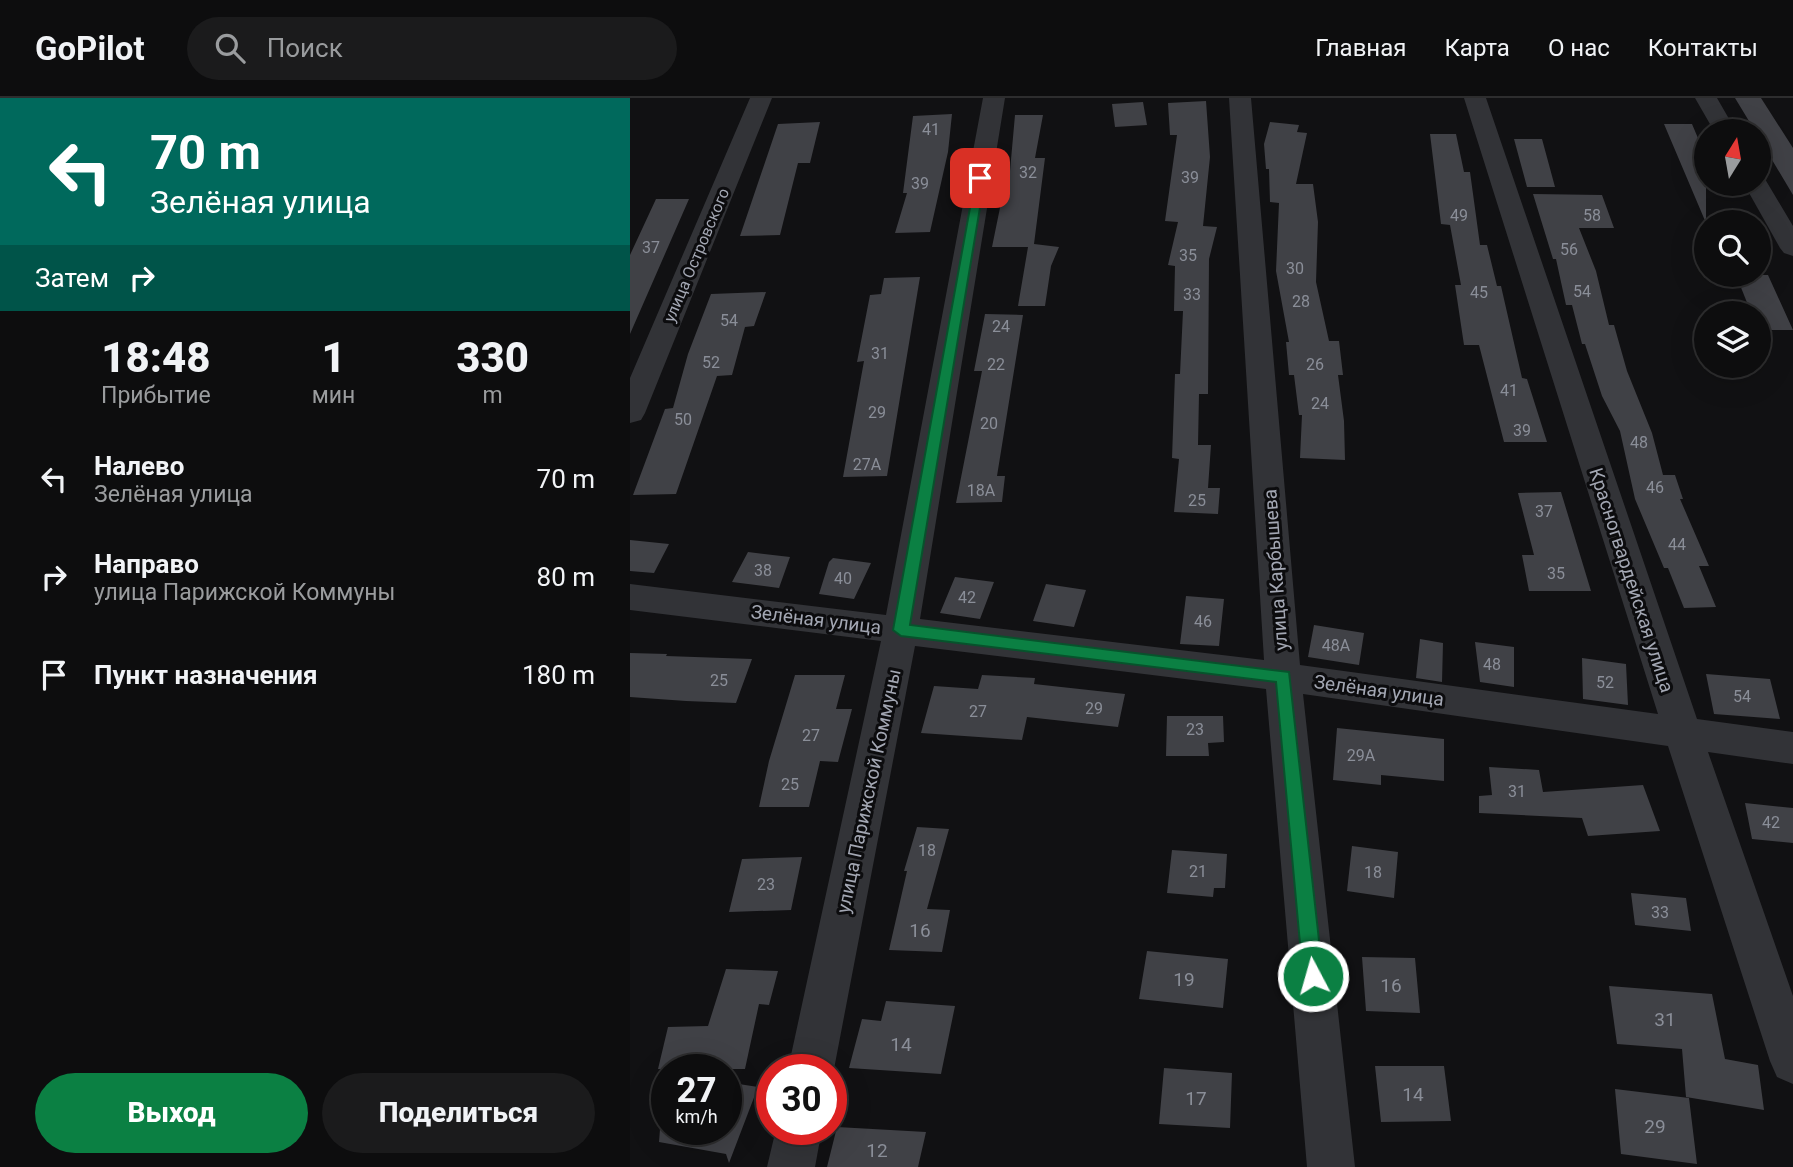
<!DOCTYPE html>
<html lang="ru">
<meta charset="utf-8">
<style>
:root{--surface:#0d0d0e;--page:#1b1b1c;--text:#f1f3f6;--muted:#9a9c9e;--line:#2d2d2e;--accent:#0b8043}
body{margin:0;font-family:Roboto,sans-serif;background:var(--page);color:var(--text);height:100vh;display:flex;flex-direction:column;font-size:26px;white-space:nowrap}
*{box-sizing:border-box;margin:0}
p{font-size:23px;color:var(--muted)}
.icon{flex:none;width:38px;height:38px;fill:none;stroke:currentColor;stroke-width:2;stroke-linecap:round;stroke-linejoin:round}
.map{position:relative;flex:1;overflow:hidden}
.sheet{display:flex;flex-direction:column;background:var(--surface);width:630px}
.sheet>*{flex:none}
.top-card{background:#00695c;color:#fff;overflow:hidden}
.needle{width:46px;rotate:11deg}
.controls{position:absolute;left:1064px;top:21px;display:grid;gap:14px}
.controls a{display:grid;place-items:center;width:77px;height:77px;border-radius:50%;background:var(--surface);box-shadow:0 7px 28px #0002,0 0 0 2px var(--line);font-size:35px}
.speed{position:absolute;left:21px;top:956px;display:flex;gap:14px;font-size:35px;font-weight:700;text-align:center}
.speed>*{display:grid;place-content:center;width:91px;height:91px;border-radius:50%;background:var(--surface);box-shadow:0 7px 28px #0002,0 0 0 2px var(--line);line-height:1}
.speed small{font-size:18px;font-weight:400}
.speed .limit{border:10px solid #d22;background:#fff;color:#111}
.pin{position:absolute;display:grid;place-items:center;width:60px;height:60px;color:#fff;margin:-30px;border-radius:14px;box-shadow:0 4px 10px #0006}
.me{position:absolute;width:77px;margin:-38px;rotate:354deg;stroke-linejoin:round;filter:drop-shadow(0 0 5px #0008)}
.turn{display:flex;align-items:center;gap:24px;height:147px;padding:0 35px;font-size:32px}
.turn .icon{width:91px;height:91px;stroke-width:2.5}
.turn b{display:block;font-size:49px;line-height:60px}
.then{display:flex;align-items:center;height:66px;padding:0 35px;background:#0003;gap:14px;font-size:26px}
.eta{display:flex;justify-content:space-evenly;align-items:center;height:119px;text-align:center}
.eta b{font-size:42px;font-weight:800;line-height:49px}
.cta{display:flex;gap:14px;margin-top:auto;padding:14px 35px}
.cta a{flex:1;height:80px;border-radius:42px;background:var(--accent);color:#fff;font-size:28px;font-weight:800;line-height:80px;text-align:center}
.cta a+a{background:var(--page);color:var(--text)}
ul{padding:0;list-style:none}
li{display:flex;align-items:center;gap:21px;height:98px;padding:0 35px}
li div{flex:1}
li b{display:block;font-size:26px}
li em{font-style:normal}
header{display:flex;align-items:center;gap:42px;box-sizing:border-box;height:98px;padding:0 35px;background:var(--surface);border-bottom:2px solid var(--line)}
header strong{font-size:33px}
nav{display:flex;gap:38px;margin-inline-start:auto;font-size:24px}
.search{width:490px;height:63px;background:var(--page);display:flex;align-items:center;gap:18px;box-sizing:border-box;padding:0 24px;border-radius:38px;color:var(--muted);font-size:26px}
main{display:flex;flex:1;min-height:0}
.map>svg:first-child{display:block}
.building{fill:#404146}
.lines{fill:none;stroke-linecap:round;stroke-linejoin:round}
.minor{fill:#323337;fill-rule:evenodd}
.route{fill:#0b8043;stroke:#07532c;stroke-width:2}
.labels{text-anchor:middle;stroke-width:6;stroke-linejoin:round;paint-order:stroke}
.number-label{font-size:16px;fill:#8a8e98}
.far-street-label{font-size:16px;fill:#a3a7b3;stroke:#0c0c0e}
.street-label{font-size:19px;fill:#a3a7b3;stroke:#0c0c0e}
.near-number-label{font-size:19px;fill:#8a8e98}
</style>
<header>
<strong>GoPilot</strong>
<div class="search"><svg class="icon" aria-label="search" viewBox="0 0 24 24"><circle cx="10" cy="10" r="6"/><path d="M15 15l6 6"/></svg>Поиск</div>
<nav><a>Главная</a><a>Карта</a><a>О нас</a><a>Контакты</a></nav>
</header>
<main>
<section class="sheet">
<div class="top-card">
<div class="turn"><svg class="icon" aria-label="left" viewBox="0 0 24 24"><path d="M17 20v-9H6M10 6l-5 5 5 5"/></svg><div><b>70 m</b>Зелёная улица</div></div>
<div class="then">Затем<svg class="icon" aria-label="right" viewBox="0 0 24 24"><path d="M7 20v-9h11M14 6l5 5-5 5"/></svg></div>
</div>
<div class="eta">
<div><b>18:48</b><p>Прибытие</p></div>
<div><b>1</b><p>мин</p></div>
<div><b>330</b><p>m</p></div>
</div>
<ul>
<li><svg class="icon" aria-label="left" viewBox="0 0 24 24"><path d="M17 20v-9H6M10 6l-5 5 5 5"/></svg><div><b>Налево</b><p>Зелёная улица</p></div><em>70 m</em></li>
<li><svg class="icon" aria-label="right" viewBox="0 0 24 24"><path d="M7 20v-9h11M14 6l5 5-5 5"/></svg><div><b>Направо</b><p>улица Парижской Коммуны</p></div><em>80 m</em></li>
<li><svg class="icon" aria-label="arrive" viewBox="0 0 24 24"><path d="M6 21V4h12l-3 4 3 4H6"/></svg><div><b>Пункт назначения</b></div><em>180 m</em></li>
</ul>
<div class="cta"><a>Выход</a><a>Поделиться</a></div>
</section>
<div class="map">
<svg width="1163" height="1069" viewBox="0 0 1163 1069">
<rect width="100%" height="100%" fill="#111113"/>
<path class="building" d="M 1105,0 L 1131,0 L 1163,50 L 1163,97 L 1129,40 L 1129,33 L 1125,33 Z
M 576,3 L 580,59 L 573,128 L 587,129 L 579,161 L 578,296 L 569,296 L 568,347 L 581,347 L 578,390 L 590,390 L 588,416 L 544,414 L 549,361 L 542,360 L 545,276 L 550,276 L 553,213 L 544,213 L 545,168 L 538,167 L 548,124 L 535,123 L 547,37 L 540,37 L 538,5 Z
M 513,4 L 517,27 L 485,29 L 482,6 Z
M 322,16 L 318,54 L 300,134 L 265,135 L 277,95 L 273,95 L 283,18 Z
M 385,17 L 413,17 L 405,60 L 415,60 L 404,146 L 429,149 L 421,168 L 415,208 L 388,208 L 398,149 L 362,149 L 373,95 L 378,95 Z
M 190,24 L 180,65 L 168,65 L 150,137 L 110,138 L 148,26 Z
M 640,24 L 669,27 L 667,34 L 677,35 L 666,86 L 683,86 L 688,124 L 686,184 L 699,243 L 709,243 L 713,277 L 708,277 L 714,323 L 715,362 L 670,360 L 672,317 L 669,317 L 664,277 L 659,277 L 656,244 L 659,244 L 646,173 L 649,105 L 640,104 L 639,71 L 636,71 L 634,46 Z
M 1034,26 L 1062,26 L 1076,59 L 1076,125 Z
M 800,36 L 826,36 L 834,74 L 840,74 L 850,147 L 857,147 L 867,188 L 871,188 L 892,280 L 897,281 L 917,344 L 874,344 L 849,247 L 834,247 L 825,187 L 831,187 L 820,127 L 811,126 Z
M 884,41 L 912,41 L 925,89 L 897,89 Z
M 903,96 L 972,97 L 984,130 L 949,130 L 966,173 L 979,227 L 984,227 L 997,273 L 1022,335 L 1033,377 L 1045,377 L 1053,401 L 1050,401 L 1079,468 L 1069,468 L 1086,509 L 1054,510 L 1038,470 L 1034,470 L 1005,401 L 990,333 L 972,298 L 955,246 L 952,246 L 942,207 L 936,207 L 926,161 L 923,161 Z
M 26,101 L 59,101 L 0,236 L 0,157 Z
M 1106,177 L 1138,177 L 1163,232 L 1133,232 L 1129,215 L 1124,215 L 1118,207 Z
M 290,179 L 257,378 L 213,379 L 234,263 L 227,264 L 240,197 L 251,196 L 254,180 Z
M 136,194 L 124,228 L 115,229 L 102,277 L 87,278 L 46,396 L 3,397 L 35,311 L 43,310 L 58,256 L 81,196 Z
M 355,216 L 393,217 L 367,378 L 375,378 L 372,404 L 326,405 L 352,273 L 344,273 Z
M 931,394 L 961,493 L 899,493 L 892,457 L 904,457 L 888,395 Z
M 0,442 L 39,446 L 24,475 L 0,473 Z
M 118,454 L 160,459 L 149,490 L 102,484 Z
M 203,460 L 241,465 L 224,501 L 189,496 L 199,464 Z
M 325,479 L 364,484 L 350,521 L 310,515 Z
M 416,486 L 456,492 L 444,529 L 403,523 Z
M 556,498 L 594,501 L 589,548 L 550,546 Z
M 684,527 L 734,535 L 729,567 L 678,559 Z
M 790,541 L 813,545 L 812,584 L 786,580 Z
M 845,544 L 884,549 L 884,589 L 850,584 Z
M 0,555 L 37,556 L 36,558 L 122,561 L 106,605 L 56,603 L 0,599 Z
M 952,560 L 996,566 L 998,607 L 953,601 Z
M 1076,576 L 1140,581 L 1150,621 L 1084,616 Z
M 165,577 L 215,577 L 206,611 L 222,611 L 208,664 L 190,663 L 179,709 L 129,709 L 139,663 Z
M 352,577 L 405,580 L 404,586 L 495,596 L 488,629 L 397,619 L 392,642 L 291,635 L 304,588 L 348,591 Z
M 537,618 L 593,618 L 594,644 L 578,645 L 579,658 L 536,658 Z
M 707,630 L 814,641 L 814,683 L 751,677 L 751,687 L 703,682 Z
M 859,669 L 909,672 L 913,694 L 1013,687 L 1030,733 L 958,738 L 952,720 L 849,715 L 849,698 L 862,697 Z
M 1115,705 L 1163,710 L 1163,745 L 1122,741 Z
M 287,729 L 319,731 L 297,811 L 320,812 L 312,854 L 259,852 L 277,773 L 274,773 Z
M 722,748 L 768,754 L 764,800 L 717,793 Z
M 542,752 L 597,756 L 595,790 L 584,790 L 583,799 L 537,795 Z
M 172,759 L 161,812 L 99,814 L 112,761 Z
M 1001,795 L 1056,800 L 1061,833 L 1005,827 Z
M 517,853 L 598,861 L 593,910 L 509,901 Z
M 732,859 L 785,860 L 790,915 L 736,913 Z
M 96,871 L 148,873 L 139,907 L 129,906 L 115,971 L 28,971 L 38,929 L 78,928 Z
M 979,888 L 1082,896 L 1095,961 L 1128,967 L 1134,1012 L 1056,999 L 1052,951 L 987,946 Z
M 256,903 L 325,908 L 311,976 L 219,970 L 232,921 L 251,923 Z
M 745,968 L 814,968 L 821,1023 L 751,1024 Z
M 534,970 L 602,975 L 600,1030 L 529,1026 Z
M 96,984 L 128,989 L 99,1065 L 96,1056 L 29,1044 L 30,1031 L 96,1031 Z
M 985,991 L 1059,1000 L 1067,1066 L 991,1056 Z
M 207,1029 L 296,1034 L 288,1069 L 197,1069 Z"/>
<g class="lines">
<path class="minor" d="M 120,0 L 142,0 L 15,315 L 11,322 L 0,325 L 0,280 Z
M 353,0 L 375,0 L 290,521 L 634,562 L 599,0 L 621,0 L 670,567 L 1028,616 L 834,0 L 856,0 L 1067,621 L 1163,634 L 1163,666 L 1078,654 L 1163,898 L 1163,986 L 1147,979 L 1140,963 L 1038,648 L 673,596 L 725,1069 L 677,1069 L 636,591 L 285,548 L 204,971 L 201,977 L 201,971 L 158,971 L 251,543 L 0,512 L 0,486 L 256,517 Z
M 1065,0 L 1087,0 L 1106,33 L 1084,33 Z
M 1129,79 L 1135,81 L 1163,128 L 1163,158 L 1154,155 L 1150,150 L 1114,86 L 1129,86 Z
M 146,1031 L 192,1031 L 185,1069 L 137,1069 Z"/>
</g>
<path class="route" d="M 346,77 L 355,80 L 280,527 L 659,574 L 693,878 L 690,885 L 683,888 L 676,885 L 673,878 L 646,584 L 271,538 L 263,532 Z"/>
<g class="labels">
<g class="number-label">
<text x="301" y="37">41</text>
<text x="398" y="80">32</text>
<text x="560" y="85">39</text>
<text x="290" y="91">39</text>
<text x="829" y="123">49</text>
<text x="962" y="123">58</text>
<text x="21" y="155">37</text>
<text x="939" y="157">56</text>
<text x="558" y="163">35</text>
<text x="665" y="176">30</text>
<text x="952" y="199">54</text>
<text x="849" y="200">45</text>
<text x="562" y="202">33</text>
<text x="671" y="209">28</text>
<text x="99" y="228">54</text>
<text x="371" y="234">24</text>
<text x="250" y="261">31</text>
<text x="81" y="270">52</text>
<text x="366" y="272">22</text>
<text x="685" y="272">26</text>
<text x="879" y="298">41</text>
<text x="690" y="311">24</text>
<text x="247" y="320">29</text>
<text x="53" y="327">50</text>
<text x="359" y="331">20</text>
<text x="892" y="338">39</text>
<text x="1009" y="350">48</text>
<text x="237" y="372">27А</text>
<text x="1025" y="395">46</text>
<text x="351" y="398">18А</text>
<text x="567" y="408">25</text>
<text x="914" y="419">37</text>
<text x="1047" y="452">44</text>
<text x="133" y="478">38</text>
<text x="926" y="481">35</text>
<text x="213" y="486">40</text>
<text x="337" y="505">42</text>
<text x="573" y="529">46</text>
<text x="706" y="553">48А</text>
<text x="862" y="572">48</text>
<text x="89" y="588">25</text>
<text x="975" y="590">52</text>
<text x="1112" y="604">54</text>
<text x="464" y="616">29</text>
<text x="348" y="619">27</text>
<text x="565" y="637">23</text>
<text x="181" y="643">27</text>
<text x="731" y="663">29А</text>
<text x="160" y="692">25</text>
<text x="887" y="699">31</text>
<text x="1141" y="730">42</text>
<text x="297" y="758">18</text>
<text x="568" y="779">21</text>
<text x="743" y="780">18</text>
<text x="136" y="792">23</text>
<text x="1030" y="820">33</text>
</g>
<g class="far-street-label">
<text transform="translate(66 157) rotate(-67)" y="6">улица Островского</text>
</g>
<g class="street-label">
<text transform="translate(645 472) rotate(-94)" y="7">улица Карбышева</text>
<text transform="translate(1002 482) rotate(72)" y="7">Красногвардейская улица</text>
<text transform="translate(186 521) rotate(7)" y="7">Зелёная улица</text>
<text transform="translate(749 592) rotate(8)" y="7">Зелёная улица</text>
<text transform="translate(238 693) rotate(-78)" y="7">улица Парижской Коммуны</text>
</g>
<g class="near-number-label">
<text x="290" y="839">16</text>
<text x="554" y="888">19</text>
<text x="761" y="894">16</text>
<text x="1035" y="928">31</text>
<text x="271" y="953">14</text>
<text x="783" y="1003">14</text>
<text x="566" y="1007">17</text>
<text x="1025" y="1035">29</text>
<text x="247" y="1059">12</text>
</g>
</g>
</svg>
<div class="controls">
<a><svg class="needle" viewBox="-14 -14 28 28"><path d="M0-13l5 13h-10z" fill="#e53935"/><path d="M0 13l5-13h-10z" fill="#9a9c9e"/></svg></a>
<a><svg class="icon" aria-label="search" viewBox="0 0 24 24"><circle cx="10" cy="10" r="6"/><path d="M15 15l6 6"/></svg></a>
<a><svg class="icon" aria-label="layers" viewBox="0 0 24 24"><path d="M12 4l9 5-9 5-9-5zM3 14l9 5 9-5"/></svg></a>
</div>
<div class="speed"><div>27<small>km/h</small></div><div class="limit">30</div></div>
<div class="pin" style="left:350px;top:80px;background:#d93025"><svg class="icon" aria-label="arrive" viewBox="0 0 24 24"><path d="M6 21V4h12l-3 4 3 4H6"/></svg></div>
<svg class="me" style="left:683px;top:878px" viewBox="-20 -20 40 40"><circle r="17" fill="#0b8043" stroke="#fff" stroke-width="3"/><path d="M0-11L8 9 0 5-8 9z" fill="#fff"/></svg>
</div>
</main>
